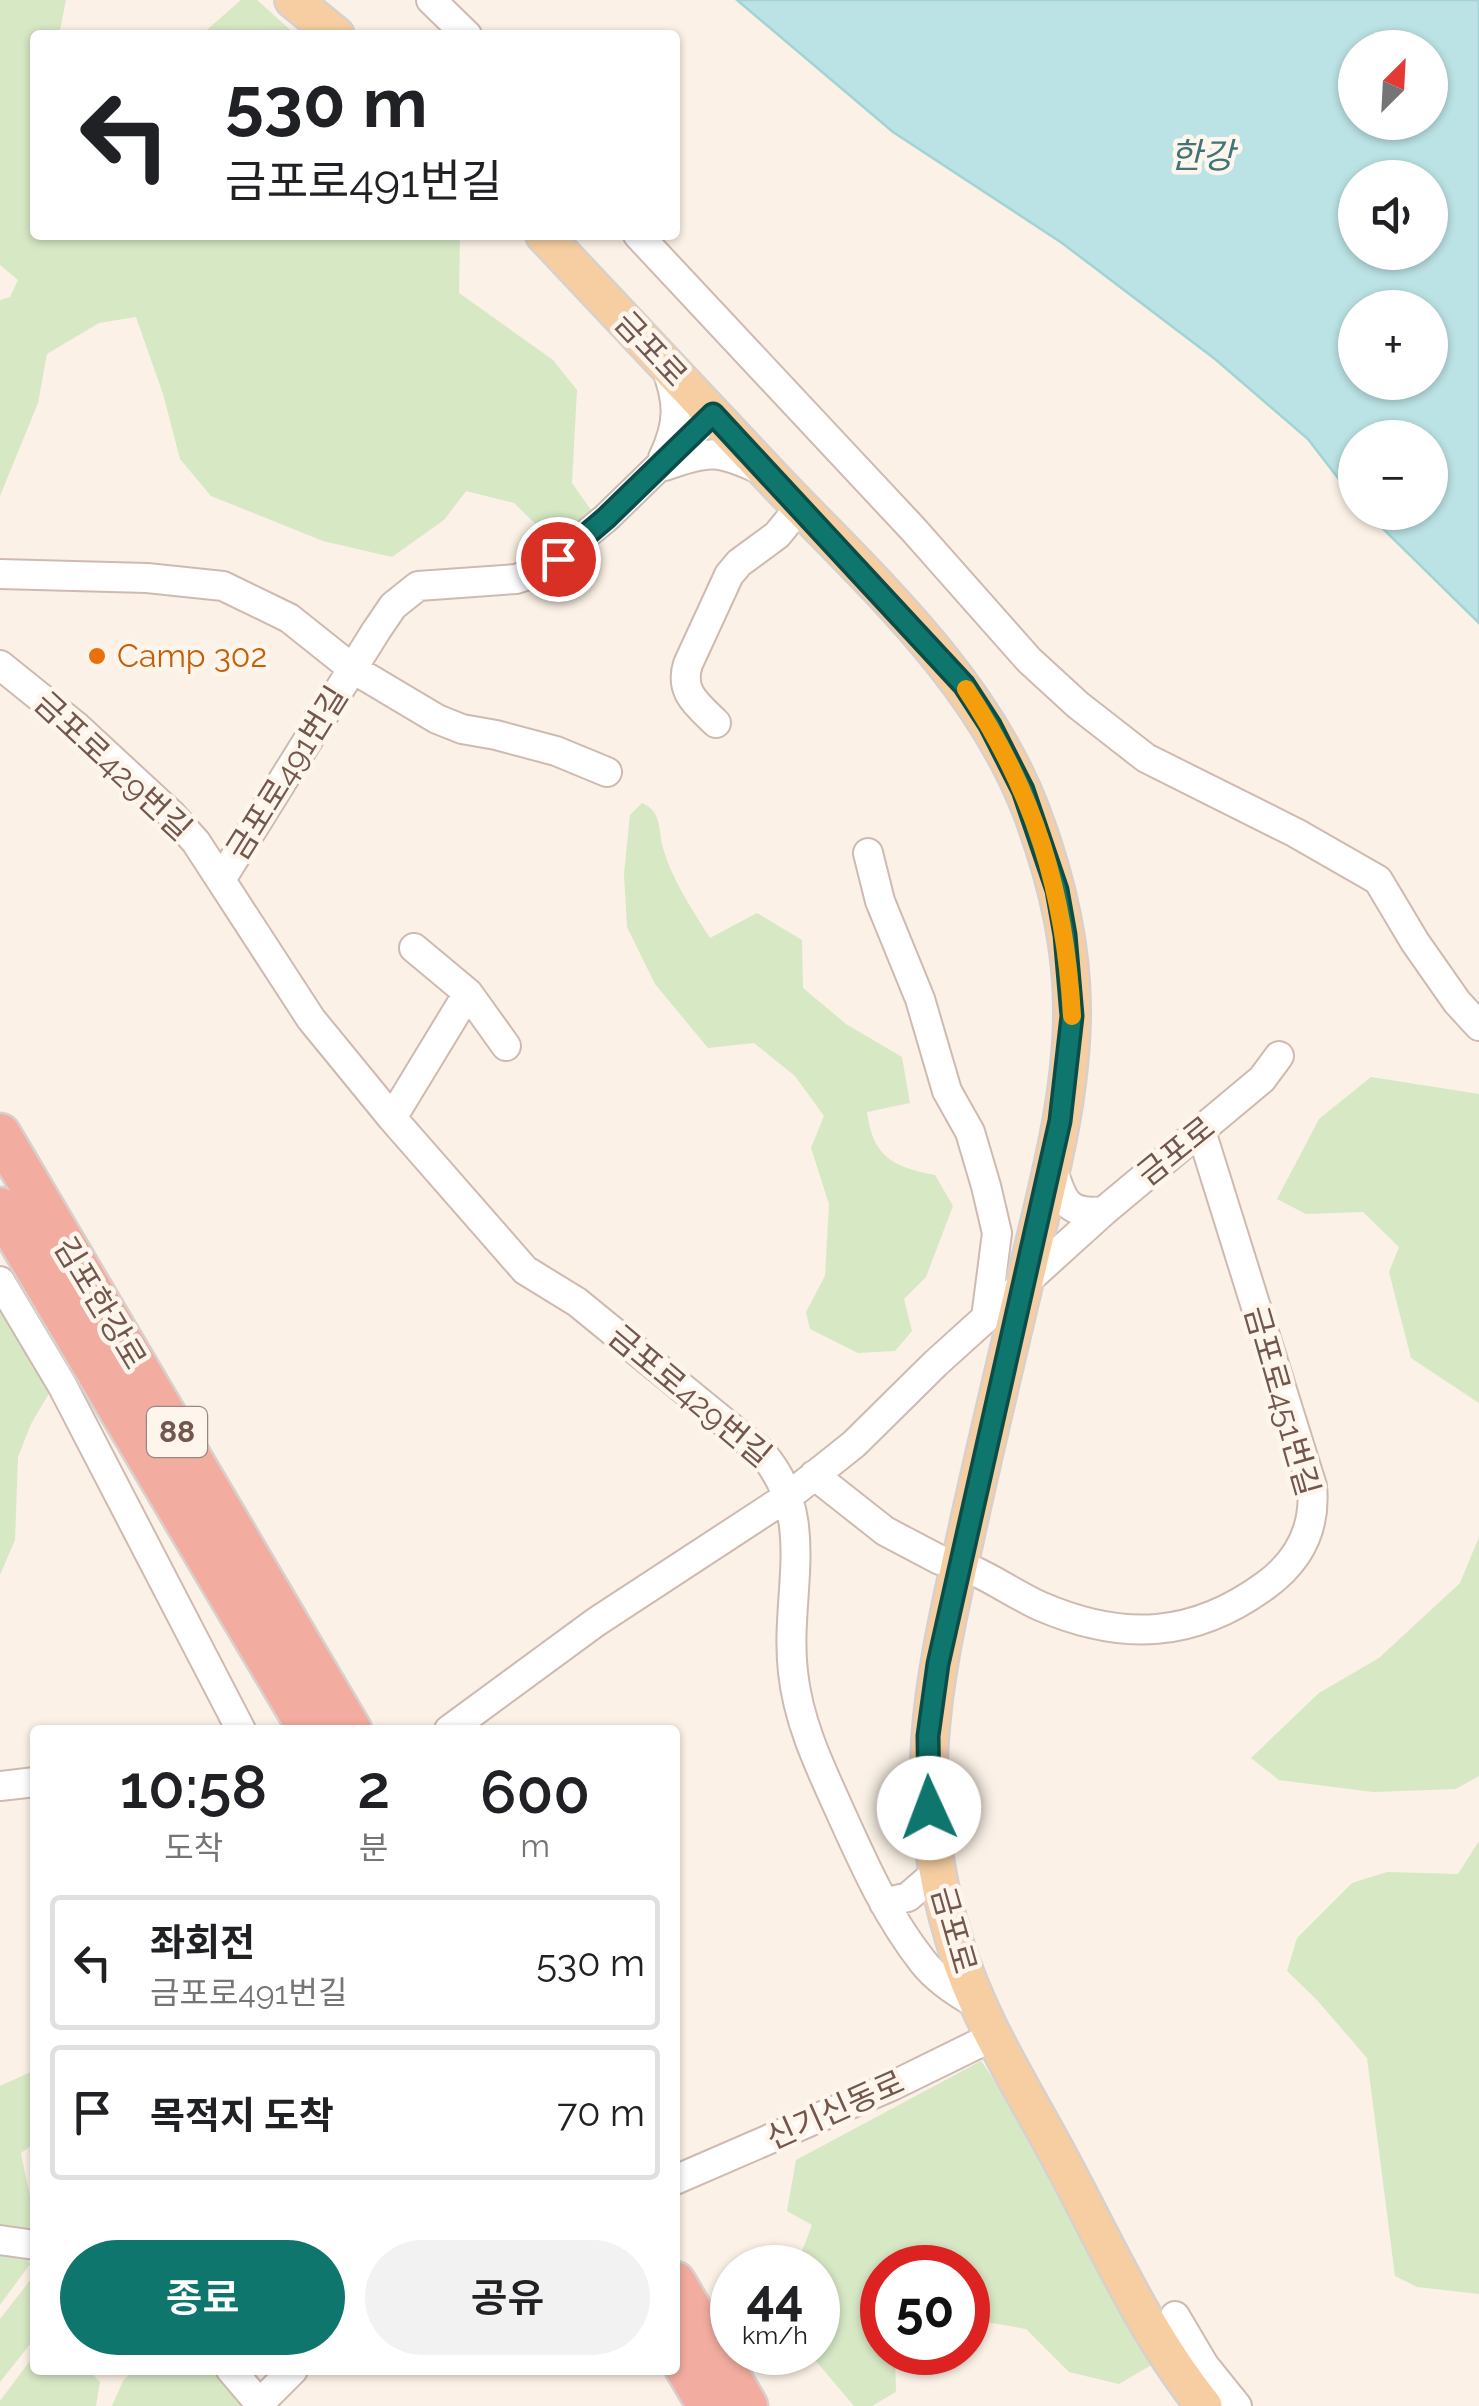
<!DOCTYPE html>
<html lang="ko">
<meta charset="utf-8">
<style>
:root{--surface:#fff;--page:#f2f2f2;--text:#202124;--muted:#757577;--line:#e0e0e0;--accent:#0f766e}
body{margin:0;font-family:Raleway,"Noto Sans KR",sans-serif;background:var(--page);color:var(--text);height:100vh;display:flex;flex-direction:column;font-size:38px;white-space:nowrap}
*{box-sizing:border-box;margin:0}
p{font-size:32px;color:var(--muted)}
.icon{flex:none;width:55px;height:55px;fill:none;stroke:currentColor;stroke-width:2;stroke-linecap:round;stroke-linejoin:round}
.map{position:relative;flex:1;overflow:hidden}
.sheet{position:absolute;left:30px;top:1725px;width:650px;height:650px;display:flex;flex-direction:column;background:var(--surface);border-radius:10px;box-shadow:0 2px 8px #0004}
.sheet>*{flex:none}
.banner{position:absolute;left:30px;top:30px;width:650px;height:210px;border-radius:10px;box-shadow:0 2px 8px #0004;background:#fff;color:var(--text);overflow:hidden}
.needle{width:65px;rotate:24deg}
.fabs{position:absolute;left:1338px;top:30px;display:grid;gap:20px}
.fabs a{display:grid;place-items:center;width:110px;height:110px;border-radius:50%;background:var(--surface);box-shadow:0 2px 8px #0004;font-size:50px}
.speed{position:absolute;left:710px;top:2245px;display:flex;gap:20px;font-size:50px;font-weight:700;text-align:center}
.speed>*{display:grid;place-content:center;width:130px;height:130px;border-radius:50%;background:var(--surface);box-shadow:0 2px 8px #0004;line-height:1}
.speed small{font-size:25px;font-weight:400}
.speed .limit{border:15px solid #d22;background:#fff;color:#111}
.pin{position:absolute;display:grid;place-items:center;width:85px;height:85px;color:#fff;margin:-42px;border:5px solid #fff;border-radius:50%;box-shadow:0 2px 10px #0007}
.me{position:absolute;width:110px;margin:-55px;rotate:358deg;stroke-linejoin:round;filter:drop-shadow(0 0 8px #0008)}
.turn{display:flex;align-items:center;gap:35px;height:210px;padding:0 30px;font-size:45px}
.turn .icon{width:130px;height:130px;stroke-width:2.5}
.turn b{display:block;font-size:70px;line-height:85px}
.eta{display:flex;justify-content:space-evenly;align-items:center;height:170px;text-align:center}
.eta b{font-size:60px;font-weight:600;line-height:70px}
.action{display:flex;gap:20px;margin-top:auto;padding:20px 30px}
.action a{flex:1;height:115px;border-radius:60px;background:var(--accent);color:#fff;font-size:40px;font-weight:600;line-height:115px;text-align:center}
.action a+a{background:var(--page);color:var(--text)}
ul{padding:0;list-style:none}
li{display:flex;align-items:center;gap:30px;height:135px;margin:0 20px 15px;padding:0 10px;border:5px solid var(--line);border-radius:10px}
li div{flex:1}
li b{display:block;font-size:38px}
li em{font-style:normal}
.map>svg:first-child{display:block}
.green{fill:#d7e8c5}
.water{fill:#bbe2e4;stroke:#a2d3d5;stroke-width:2.5;fill-rule:evenodd}
.lines{fill:none;stroke-linecap:round;stroke-linejoin:round}
.minor-casing{stroke:#cebab0;stroke-width:32}
.major-casing{stroke:#d8d0cd;stroke-width:40}
.highway-casing{stroke:#d8d0cd;stroke-width:45}
.minor{stroke:#fff;stroke-width:28}
.major{stroke:#f6cea2;stroke-width:35}
.highway{stroke:#f2ada0;stroke-width:40}
.route-casing{stroke:#0a4d48;stroke-width:25}
.route{stroke:#0f766e;stroke-width:18}
.slow{stroke:#f59e0b;stroke-width:18}
.food-dot{fill:#e8710a;stroke:#fef5ec;stroke-width:4}
.labels{text-anchor:middle;stroke-width:9;stroke-linejoin:round;paint-order:stroke}
.shield{fill:#fef5ec;stroke:#9d867c;stroke-width:2.5}
.shield-label{font-size:30px;font-weight:bold;fill:#73564c}
.street-label{font-size:32px;fill:#73564c;stroke:#fef5ec}
.food-label{font-size:32px;fill:#c56008;stroke:#fef5ec;text-anchor:start}
.water-label{font-size:35px;font-style:italic;fill:#407578;stroke:#fef5ec}
</style>
<div class="map">
<svg width="1479" height="2406" viewBox="0 0 1479 2406">
<rect width="100%" height="100%" fill="#fbf1e6"/>
<path class="green" d="M 0,0 L 66,0 L 59,35 L 35,35 L 35,235 L 460,235 L 459,293 L 553,360 L 577,390 L 572,483 L 591,510 L 554,542 L 514,503 L 466,491 L 444,520 L 392,557 L 323,541 L 211,496 L 180,459 L 163,394 L 136,317 L 99,323 L 47,354 L 38,403 L 0,496 L 0,300 L 10,297 L 18,280 L 0,265 Z
M 241,0 L 257,0 L 296,35 L 201,35 Z
M 642,803 C 660,810 659,827 662,844 C 670,877 692,909 710,938 L 757,913 L 802,940 L 803,988 L 846,1024 L 902,1057 L 910,1103 L 867,1112 C 873,1158 894,1167 935,1175 L 953,1206 L 926,1277 L 904,1299 L 912,1331 L 895,1351 L 858,1353 L 810,1329 L 806,1312 L 825,1276 L 829,1204 L 811,1148 L 824,1116 L 795,1076 L 754,1043 L 708,1048 L 655,984 L 627,927 L 624,874 L 630,815 Z
M 1371,1077 L 1479,1094 L 1479,1403 L 1411,1358 L 1389,1272 L 1399,1247 L 1363,1212 L 1306,1214 L 1277,1199 L 1319,1119 Z
M 0,1293 L 51,1390 L 31,1424 L 18,1457 L 15,1540 L 0,1575 Z
M 1479,1537 L 1479,1776 L 1456,1789 L 1373,1792 L 1279,1780 L 1251,1758 L 1319,1693 L 1379,1658 L 1460,1583 Z
M 1479,1841 L 1479,2294 L 1417,2287 L 1395,2276 L 1367,2058 L 1316,1999 L 1287,1971 L 1297,1938 L 1352,1883 L 1387,1872 L 1458,1874 Z
M 981,2061 L 1037,2142 L 1160,2360 L 1119,2384 L 1069,2372 L 1026,2329 L 968,2319 L 968,2268 L 882,2268 L 882,2352 L 895,2353 L 896,2392 L 872,2406 L 854,2406 L 809,2353 L 818,2352 L 818,2268 L 796,2267 L 812,2225 L 787,2211 L 796,2160 Z
M 35,2070 L 35,2143 L 21,2153 C 26,2182 35,2207 35,2236 L 0,2235 L 0,2086 Z
M 0,2246 L 25,2256 L 30,2264 L 0,2305 Z
M 35,2274 L 35,2338 L 0,2382 L 0,2319 Z
M 35,2354 L 35,2370 L 89,2370 L 100,2382 L 96,2406 L 0,2406 L 0,2401 Z
M 133,2370 L 222,2370 L 245,2402 L 243,2406 L 112,2406 L 123,2381 Z"/>
<path class="water" d="M 737,0 L 1479,0 L 1479,623 L 1367,513 L 1430,512 L 1430,438 L 1355,438 L 1355,500 L 1308,439 L 1215,359 L 1062,243 L 893,132 ZM 1355,48 L 1430,48 L 1430,122 L 1355,122 ZM 1355,178 L 1430,178 L 1430,252 L 1355,252 ZM 1355,308 L 1430,308 L 1430,382 L 1355,382 Z"/>
<g class="lines">
<g class="minor-casing">
<path id="minor" d="M 431,0 L 467,35
M 638,235 L 913,529 L 1029,660 L 1078,705 L 1146,758 L 1296,833 L 1378,880 L 1415,942 L 1457,1002 L 1479,1026
M 663,458 C 680,423 679,401 665,365
M 665,466 C 708,450 719,450 761,470
M 0,574 L 147,578 L 223,586 L 289,618 L 353,669 L 437,719 L 462,729 L 496,735 L 556,751 L 607,772
M 0,665 L 77,727 L 171,814 L 196,842 L 311,1019 L 392,1118 L 525,1270 L 577,1302 L 762,1453 C 819,1518 784,1595 793,1672 C 798,1721 819,1765 839,1809 C 863,1862 886,1915 923,1962 C 937,1980 957,1993 977,2004
M 716,723 C 697,704 679,692 688,664 L 729,575 L 739,563 L 777,535 L 800,507
M 868,853 L 880,901 L 920,999 L 947,1091 L 970,1132 L 986,1186 L 997,1233 L 986,1318
M 222,878 L 376,631 L 393,606 L 418,586 L 516,579 L 543,570 L 606,518 L 713,414
M 414,948 L 468,993
M 392,1118 L 468,993 L 506,1046
M 1052,1167 C 1062,1199 1066,1216 1104,1211
M 0,1281 L 62,1385 L 241,1730
M 814,1475 L 885,1531 L 940,1560
M 972,1570 C 995,1580 1016,1595 1040,1606 C 1123,1642 1194,1638 1266,1585 C 1300,1560 1316,1527 1312,1486 L 1201,1131
M 449,1730 L 596,1622 L 790,1495 L 854,1444 L 936,1363 L 1104,1211 L 1262,1079 L 1279,1056
M 0,1786 L 35,1782
M 884,1903 L 908,1897 L 938,1871
M 675,2180 L 894,2085 L 992,2037
M 0,2240 L 35,2245
M 1175,2316 L 1204,2365 L 1237,2406
M 231,2370 L 260,2404
M 257,2406 L 293,2370"/>
</g>
<g class="major-casing">
<path id="major" d="M 293,0 L 336,35
M 544,235 C 623,318 701,402 779,485 C 875,585 982,681 1032,813 C 1056,877 1073,947 1072,1016 C 1071,1106 1045,1195 1025,1281 C 1004,1369 983,1456 964,1544 C 931,1690 909,1795 955,1943 C 979,2022 1024,2090 1062,2162 C 1106,2244 1146,2334 1204,2406"/>
</g>
<g class="highway-casing">
<path id="highway" d="M 0,1134 L 351,1730
M 0,1208 L 309,1730
M 675,2282 L 747,2406
M 675,2350 L 708,2406"/>
</g>
<use href="#minor" class="minor"/>
<use href="#major" class="major"/>
<use href="#highway" class="highway"/>
</g>
<g class="lines">
<g class="route-casing">
<path id="route" d="M 558,559 L 606,518 L 713,414 L 964,685 L 990,725 L 1023,790 L 1057,890 L 1065,935 L 1072,1016 L 1060,1121 L 938,1664 L 928,1736 L 929,1808"/>
</g>
<use href="#route" class="route"/>
<path class="slow" d="M 966,689 C 1035,793 1065,893 1072,1016"/>
</g>
<circle class="food-dot" cx="97" cy="656" r="10"/>
<g class="labels">
<rect class="shield" x="147" y="1407" width="60" height="50" rx="8"/>
<g class="shield-label">
<text x="177" y="1442">88</text>
</g>
<g class="street-label">
<text transform="translate(651 349) rotate(47)" y="11">금포로</text>
<text transform="translate(113 766) rotate(43)" y="11">금포로429번길</text>
<text transform="translate(287 773) rotate(-58)" y="11">금포로491번길</text>
<text transform="translate(1176 1151) rotate(-39)" y="11">금포로</text>
<text transform="translate(100 1303) rotate(59)" y="11">김포한강로</text>
<text transform="translate(690 1396) rotate(40)" y="11">금포로429번길</text>
<text transform="translate(1282 1401) rotate(74)" y="11">금포로451번길</text>
<text transform="translate(954 1930) rotate(74)" y="11">금포로</text>
<text transform="translate(835 2110) rotate(-24)" y="11">신기신동로</text>
</g>
<g class="food-label">
<text x="117" y="667">Camp 302</text>
</g>
<g class="water-label">
<text x="1202" y="168">한강</text>
</g>
</g>
</svg>
<div class="fabs">
<a><svg class="needle" viewBox="-14 -14 28 28"><path d="M0-13l5 13h-10z" fill="#e53935"/><path d="M0 13l5-13h-10z" fill="#757577"/></svg></a>
<a><svg class="icon" aria-label="sound" viewBox="0 0 24 24"><path d="M4 9h4l5-4v14l-5-4H4zM17 9q2 3 0 6"/></svg></a>
<a>+</a>
<a>−</a>
</div>
<div class="speed"><div>44<small>km/h</small></div><div class="limit">50</div></div>
<div class="pin" style="left:558px;top:559px;background:#d93025"><svg class="icon" aria-label="arrive" viewBox="0 0 24 24"><path d="M6 21V4h12l-3 4 3 4H6"/></svg></div>
<svg class="me" style="left:929px;top:1808px" viewBox="-20 -20 40 40"><circle r="19" fill="#fff"/><path d="M0-13L10 11 0 6-10 11z" fill="#0f766e"/></svg>
<div class="banner">
<div class="turn"><svg class="icon" aria-label="left" viewBox="0 0 24 24"><path d="M17 20v-9H6M10 6l-5 5 5 5"/></svg><div><b>530 m</b>금포로491번길</div></div>
</div>
<section class="sheet">
<div class="eta">
<div><b>10:58</b><p>도착</p></div>
<div><b>2</b><p>분</p></div>
<div><b>600</b><p>m</p></div>
</div>
<ul>
<li><svg class="icon" aria-label="left" viewBox="0 0 24 24"><path d="M17 20v-9H6M10 6l-5 5 5 5"/></svg><div><b>좌회전</b><p>금포로491번길</p></div><em>530 m</em></li>
<li><svg class="icon" aria-label="arrive" viewBox="0 0 24 24"><path d="M6 21V4h12l-3 4 3 4H6"/></svg><div><b>목적지 도착</b></div><em>70 m</em></li>
</ul>
<div class="action"><a>종료</a><a>공유</a></div>
</section>
</div>
